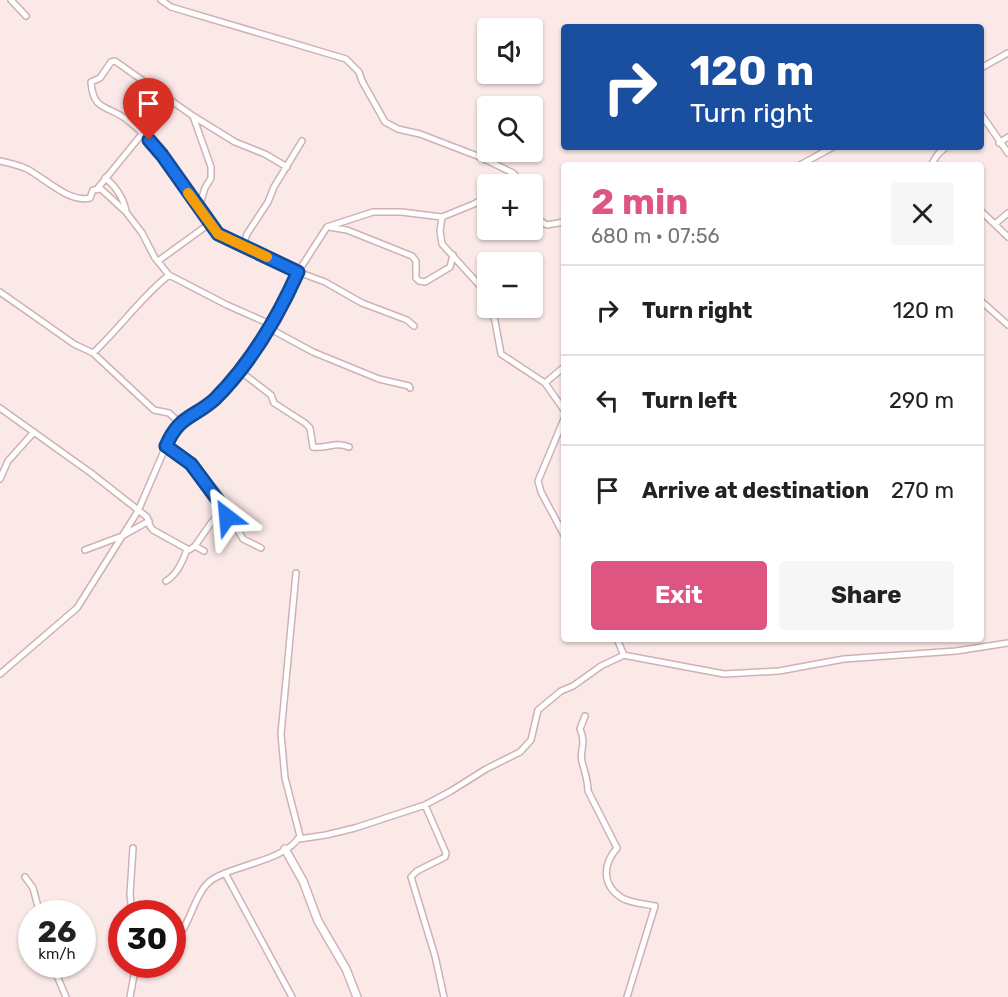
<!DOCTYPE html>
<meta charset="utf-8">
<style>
:root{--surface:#fff;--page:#f6f6f6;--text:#222;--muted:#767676;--line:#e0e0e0;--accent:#de5582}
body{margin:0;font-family:Rubik,sans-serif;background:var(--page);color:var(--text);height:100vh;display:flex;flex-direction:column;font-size:22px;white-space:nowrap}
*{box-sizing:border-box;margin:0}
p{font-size:20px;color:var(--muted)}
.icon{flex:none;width:33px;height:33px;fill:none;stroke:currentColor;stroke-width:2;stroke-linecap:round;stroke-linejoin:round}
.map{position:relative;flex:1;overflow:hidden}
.sheet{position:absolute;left:561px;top:162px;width:423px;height:480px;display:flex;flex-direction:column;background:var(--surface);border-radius:6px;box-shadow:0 2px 4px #0004}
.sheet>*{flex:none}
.banner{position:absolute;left:561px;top:24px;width:423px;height:126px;border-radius:6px;box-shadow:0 2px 4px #0004;background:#1a4fa0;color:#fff;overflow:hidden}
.buttons{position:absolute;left:477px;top:18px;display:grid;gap:12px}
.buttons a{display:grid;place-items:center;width:66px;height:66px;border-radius:6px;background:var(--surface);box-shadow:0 2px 4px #0004;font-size:30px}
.speed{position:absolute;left:18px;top:900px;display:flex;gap:12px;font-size:30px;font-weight:700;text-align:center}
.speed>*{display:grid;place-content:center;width:78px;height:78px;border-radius:50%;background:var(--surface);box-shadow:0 2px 4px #0004;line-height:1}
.speed small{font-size:15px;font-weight:400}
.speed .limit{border:9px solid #d22;background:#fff;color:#111}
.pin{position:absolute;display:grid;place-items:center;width:51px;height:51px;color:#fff;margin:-62px -26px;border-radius:50% 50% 50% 0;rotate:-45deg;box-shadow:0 0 6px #0007}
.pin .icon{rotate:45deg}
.me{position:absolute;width:66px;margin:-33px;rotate:331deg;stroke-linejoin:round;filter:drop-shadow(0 0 4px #0008)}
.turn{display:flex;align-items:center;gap:21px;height:126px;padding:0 30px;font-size:27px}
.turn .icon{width:78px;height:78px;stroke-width:2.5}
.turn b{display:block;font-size:42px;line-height:51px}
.round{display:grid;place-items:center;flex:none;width:63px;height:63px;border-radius:6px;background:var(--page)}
.head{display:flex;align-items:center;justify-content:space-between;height:102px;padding:0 30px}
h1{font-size:36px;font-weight:700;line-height:45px;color:var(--accent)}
.primary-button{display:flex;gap:12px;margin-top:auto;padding:12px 30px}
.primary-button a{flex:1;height:69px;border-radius:6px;background:var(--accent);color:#fff;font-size:24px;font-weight:700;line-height:69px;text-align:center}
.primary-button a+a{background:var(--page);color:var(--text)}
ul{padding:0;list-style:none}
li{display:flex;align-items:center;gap:18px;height:90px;padding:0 30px;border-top:2px solid var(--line)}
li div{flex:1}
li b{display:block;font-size:22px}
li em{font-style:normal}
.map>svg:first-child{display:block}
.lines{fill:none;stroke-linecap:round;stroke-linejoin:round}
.street-casing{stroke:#cfb1b4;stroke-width:8}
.secondary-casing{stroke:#d4b1b5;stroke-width:10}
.street{stroke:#fff;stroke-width:5}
.secondary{stroke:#fff;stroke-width:7}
.route-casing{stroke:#114b97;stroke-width:15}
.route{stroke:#1a73e8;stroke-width:10}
.slow{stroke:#f59e0b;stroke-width:10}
</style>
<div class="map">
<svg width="1008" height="997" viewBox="0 0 1008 997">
<rect width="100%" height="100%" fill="#fbe9e8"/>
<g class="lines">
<g class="street-casing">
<path id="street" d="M 11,0 L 26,16
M 161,0 L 171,7 L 346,59 L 359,72 L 362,81 L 385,122 L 398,129 L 420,134 L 480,157 L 513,173 L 505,184
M 981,68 L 1008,53
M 981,114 L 1008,153
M 193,116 L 235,142 L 265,154 L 287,167
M 999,143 L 1008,137
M 0,161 C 9,163 19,165 27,169 C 46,179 69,203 90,198 L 93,190 L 101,189 L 126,212 L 142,233 L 155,258 L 169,275 L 227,305 L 270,324 L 276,332 L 313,352 L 379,379 L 409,386 L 410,388
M 800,165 L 833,147
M 931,165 L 938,154 L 946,147
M 513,173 L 523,184
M 105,178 C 115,185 124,199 126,211
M 97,189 L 142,134
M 532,207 L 539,220 L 547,225 L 564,222
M 981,211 L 1008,237
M 203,214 L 200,204 L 205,188 L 211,178 L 211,167 L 193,116 L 115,61 L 111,62 L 100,78 L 91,82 C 93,111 107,105 126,119 C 162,146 184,187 209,224 L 218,234 L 298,272 L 325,282 L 362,303 L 407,320 L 414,326
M 442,217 L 440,231 L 442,244 L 482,288 L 488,302
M 995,224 L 1008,213
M 329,227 L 347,230 L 412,256 L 416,261 L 416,278 L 419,281 L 425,282 L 450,267 L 453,255
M 243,245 L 247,234 L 268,202 L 274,187 L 302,141
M 158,261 L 209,224
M 0,292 L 74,344 L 93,353 C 120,328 141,297 169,275
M 981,301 L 1008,325
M 490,308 L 495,321 L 501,354 L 545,383 L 564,410
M 93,353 L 154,410 L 169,413 L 180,423
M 240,371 L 271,395 L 274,403 L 305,423 L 310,428 L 313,447 C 326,449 336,441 349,447
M 545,383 L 564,367
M 0,408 L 91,473 L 147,517 L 150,526 L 153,530 L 189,550 L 195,546 L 204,551
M 564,419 L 538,481 L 541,492 L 564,535
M 166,446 L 191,464 L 223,507 L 227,517 L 239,532 L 243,539 L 261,548
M 0,479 L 8,461 L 34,432
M 195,546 L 211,523 L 224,509
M 85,550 L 122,536 L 149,521
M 166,581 C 177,575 183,561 187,549
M 623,655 L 724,674 L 779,671 L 844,659 L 956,651 L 1008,643
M 0,674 L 77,608 L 138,511 L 173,430 L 213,400 L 250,360 L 283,305 L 298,272 L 327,227 L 373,212 L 401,212 L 442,217 L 474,204 L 488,196
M 585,716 L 580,729 C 587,745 579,750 582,762 C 585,772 588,781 588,791 L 617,848 C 603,864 601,885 622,898 C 630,903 646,904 655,906 L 627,997
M 425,805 L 446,853 L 445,857 L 417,871 L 411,877 L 435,956 L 444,997
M 299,839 L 326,835 L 355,828 L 425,805 L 451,791 L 486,769 L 520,752 L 531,740 L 538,710 L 561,691 L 573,686 L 601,666 L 622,656 L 623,653 L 617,639
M 225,873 L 292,997
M 25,877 L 33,888 L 40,914
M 132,914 L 130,894 L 133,848
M 172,941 C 176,938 179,935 182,931 C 192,916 197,889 213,879 C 237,864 285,861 300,836 L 285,778 L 281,734 L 296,573
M 52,964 L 66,997
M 136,970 L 152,964
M 130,997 L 136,964"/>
</g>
<g class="secondary-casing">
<path id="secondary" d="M 285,849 L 303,881 L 318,921 L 346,969 L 357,997"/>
</g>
<use href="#street" class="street"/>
<use href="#secondary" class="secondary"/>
</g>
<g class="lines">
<g class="route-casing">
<path id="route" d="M 149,140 L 162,155 L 218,234 L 298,272 C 277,319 251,363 215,399 C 194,418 179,415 166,446 L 191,464 L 223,507 L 227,517"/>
</g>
<use href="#route" class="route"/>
<path class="slow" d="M 188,193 L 218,234 L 267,257"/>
</g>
</svg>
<div class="buttons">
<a><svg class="icon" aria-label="sound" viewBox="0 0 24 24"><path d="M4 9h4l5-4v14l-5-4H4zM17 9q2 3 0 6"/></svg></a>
<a><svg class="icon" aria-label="search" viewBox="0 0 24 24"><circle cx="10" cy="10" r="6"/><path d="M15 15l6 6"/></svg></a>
<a>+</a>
<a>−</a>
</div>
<div class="speed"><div>26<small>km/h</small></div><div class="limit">30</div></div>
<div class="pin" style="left:149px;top:140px;background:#d93025"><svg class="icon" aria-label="arrive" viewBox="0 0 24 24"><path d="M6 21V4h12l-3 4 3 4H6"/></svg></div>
<svg class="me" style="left:227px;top:517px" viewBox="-20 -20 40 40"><path d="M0-17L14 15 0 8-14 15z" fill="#1a73e8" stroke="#fff" stroke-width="4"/></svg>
<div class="banner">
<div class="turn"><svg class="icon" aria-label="right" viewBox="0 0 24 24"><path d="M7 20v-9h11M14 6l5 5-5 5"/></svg><div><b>120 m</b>Turn right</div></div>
</div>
<section class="sheet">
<div class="head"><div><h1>2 min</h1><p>680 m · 07:56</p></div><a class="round"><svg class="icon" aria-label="close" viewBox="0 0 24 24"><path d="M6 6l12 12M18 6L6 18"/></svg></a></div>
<ul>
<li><svg class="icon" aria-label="right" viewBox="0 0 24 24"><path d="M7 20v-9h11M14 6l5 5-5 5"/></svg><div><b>Turn right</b></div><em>120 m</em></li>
<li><svg class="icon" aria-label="left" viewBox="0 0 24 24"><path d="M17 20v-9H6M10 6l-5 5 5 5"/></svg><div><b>Turn left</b></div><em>290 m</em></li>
<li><svg class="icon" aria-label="arrive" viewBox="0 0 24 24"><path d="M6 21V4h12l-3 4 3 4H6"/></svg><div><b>Arrive at destination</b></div><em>270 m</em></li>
</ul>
<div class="primary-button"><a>Exit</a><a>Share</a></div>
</section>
</div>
